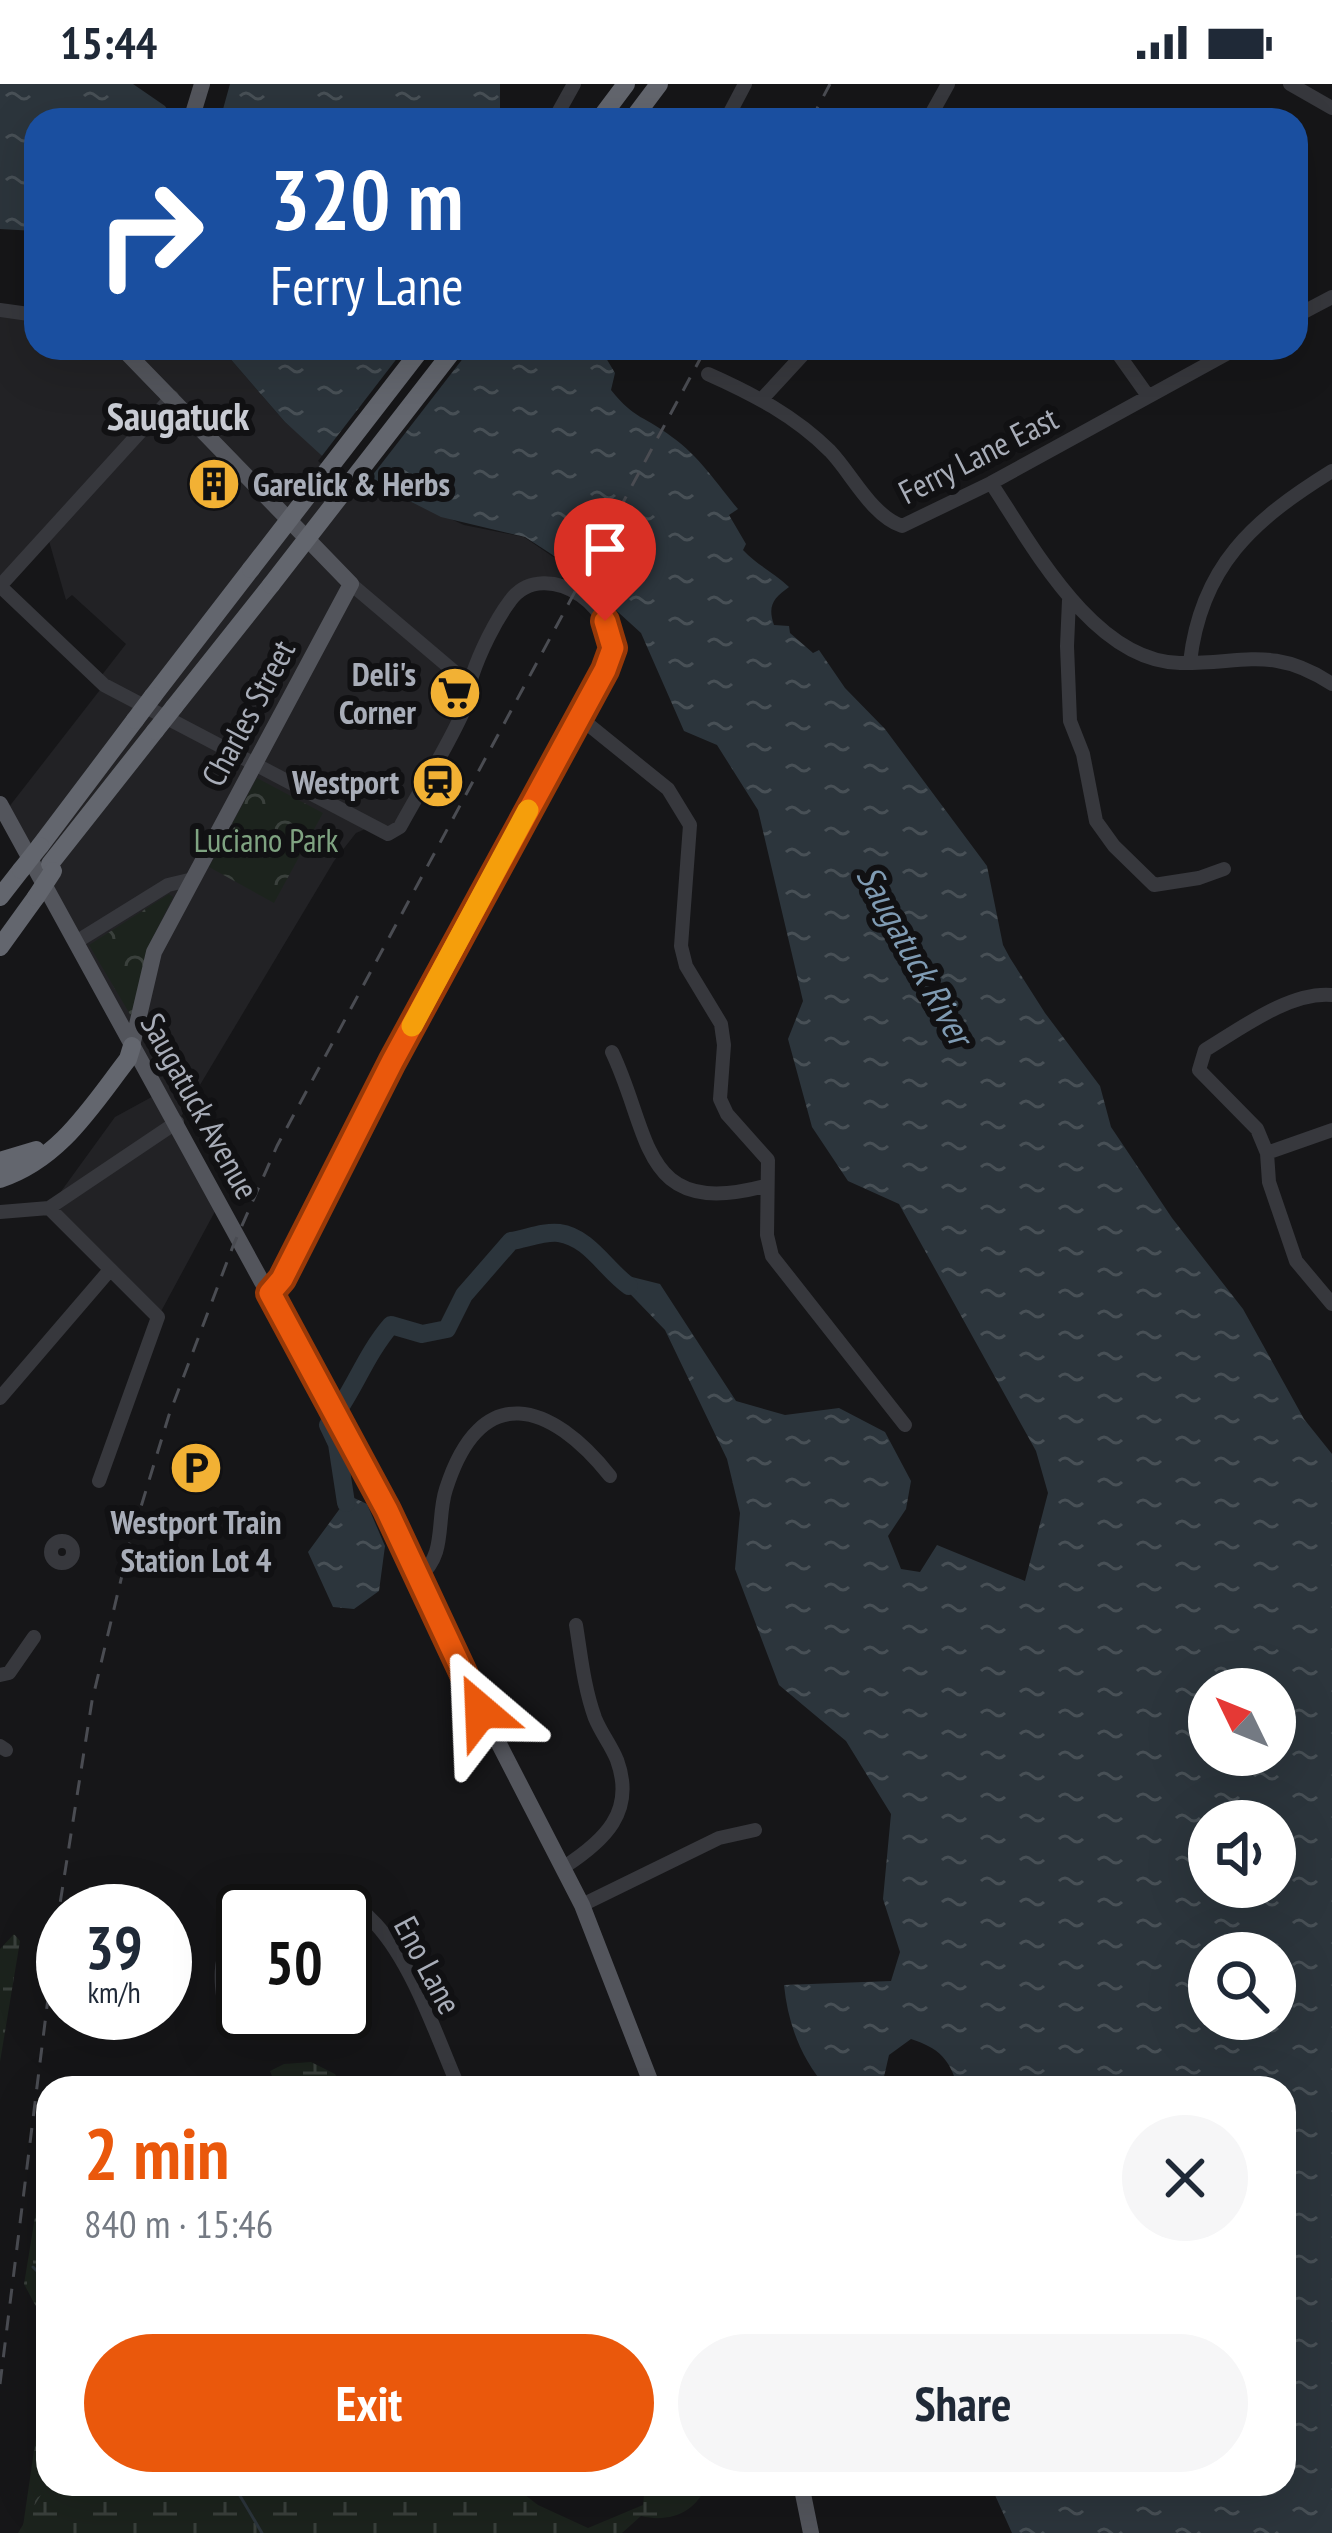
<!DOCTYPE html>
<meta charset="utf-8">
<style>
:root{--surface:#fff;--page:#f6f6f7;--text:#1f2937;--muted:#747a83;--accent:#ea580c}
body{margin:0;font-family:"PT Sans Narrow",sans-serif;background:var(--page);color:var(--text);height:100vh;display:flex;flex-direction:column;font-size:45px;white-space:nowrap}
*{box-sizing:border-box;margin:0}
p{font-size:39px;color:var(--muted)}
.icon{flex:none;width:66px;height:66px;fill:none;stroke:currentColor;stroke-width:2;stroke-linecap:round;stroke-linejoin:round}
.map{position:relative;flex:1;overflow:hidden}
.drawer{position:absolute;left:36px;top:1992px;width:1260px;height:420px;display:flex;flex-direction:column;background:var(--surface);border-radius:36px;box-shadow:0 12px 48px #0002}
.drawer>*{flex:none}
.hud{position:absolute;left:24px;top:24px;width:1284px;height:252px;border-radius:36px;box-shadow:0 12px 48px #0002;background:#1a4fa0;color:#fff;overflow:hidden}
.needle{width:78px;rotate:313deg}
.controls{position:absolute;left:1188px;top:1584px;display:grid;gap:24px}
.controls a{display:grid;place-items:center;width:108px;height:108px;border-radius:50%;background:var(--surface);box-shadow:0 12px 48px #0002;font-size:60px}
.speed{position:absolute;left:36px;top:1800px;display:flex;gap:24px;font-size:60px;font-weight:700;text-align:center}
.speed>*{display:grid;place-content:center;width:156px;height:156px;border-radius:50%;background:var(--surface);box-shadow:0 12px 48px #0002;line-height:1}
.speed small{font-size:30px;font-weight:400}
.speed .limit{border:6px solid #111;border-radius:18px;background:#fff;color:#111}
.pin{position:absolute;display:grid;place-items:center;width:102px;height:102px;color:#fff;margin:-123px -51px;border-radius:50% 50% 50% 0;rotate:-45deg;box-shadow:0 0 12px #0007}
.pin .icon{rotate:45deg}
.me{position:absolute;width:132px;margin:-66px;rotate:334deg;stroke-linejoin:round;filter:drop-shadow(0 0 9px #0008)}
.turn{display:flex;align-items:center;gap:42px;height:252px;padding:0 48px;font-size:54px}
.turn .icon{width:156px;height:156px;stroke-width:2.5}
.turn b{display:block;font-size:84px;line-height:102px}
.round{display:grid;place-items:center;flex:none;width:126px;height:126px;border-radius:63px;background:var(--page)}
.summary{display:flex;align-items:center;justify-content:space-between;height:204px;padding:0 48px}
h1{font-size:72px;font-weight:700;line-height:90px;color:var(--accent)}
.button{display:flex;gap:24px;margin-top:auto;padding:24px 48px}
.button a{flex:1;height:138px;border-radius:72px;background:var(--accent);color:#fff;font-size:48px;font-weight:700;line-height:138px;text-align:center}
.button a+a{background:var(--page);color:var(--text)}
.status{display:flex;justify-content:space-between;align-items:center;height:84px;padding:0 60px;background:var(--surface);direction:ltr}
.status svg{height:33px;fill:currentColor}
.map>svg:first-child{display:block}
.built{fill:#222225}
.forest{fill:url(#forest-crowns)}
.wetland{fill:url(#wetland-marsh)}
.water{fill:url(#water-ripples);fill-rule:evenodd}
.pier{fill:#161618}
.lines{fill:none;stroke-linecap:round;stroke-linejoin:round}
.stream{stroke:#2c353c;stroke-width:3}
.river{stroke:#2c353c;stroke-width:18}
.minor{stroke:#37383d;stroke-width:14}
.major{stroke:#53555c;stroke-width:16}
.highway{stroke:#63666e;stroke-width:18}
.rail{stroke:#4a4c52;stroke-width:3;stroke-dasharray:15 12;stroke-linecap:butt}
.highway-bridge{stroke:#63666e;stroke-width:18}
.route-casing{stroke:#983908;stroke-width:30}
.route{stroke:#ea580c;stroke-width:21}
.slow{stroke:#f59e0b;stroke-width:21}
.labels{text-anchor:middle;stroke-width:12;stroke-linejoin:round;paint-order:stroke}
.street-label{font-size:33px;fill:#a8adb8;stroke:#111113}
.poi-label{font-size:33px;font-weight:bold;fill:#a8adb8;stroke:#111113;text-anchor:end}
.park-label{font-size:33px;fill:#7fa381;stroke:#111113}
.water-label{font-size:36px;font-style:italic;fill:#7f9bb3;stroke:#111113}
.quarter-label{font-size:39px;font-weight:bold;fill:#c9ccd4;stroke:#111113}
</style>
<div class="status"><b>15:44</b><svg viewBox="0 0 49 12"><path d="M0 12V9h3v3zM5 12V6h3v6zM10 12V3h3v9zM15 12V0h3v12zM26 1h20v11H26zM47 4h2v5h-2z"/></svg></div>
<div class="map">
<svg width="1332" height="2449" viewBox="0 0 1332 2449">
<defs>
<pattern id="forest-crowns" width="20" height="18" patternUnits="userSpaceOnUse" patternTransform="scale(3)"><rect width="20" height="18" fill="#1c231d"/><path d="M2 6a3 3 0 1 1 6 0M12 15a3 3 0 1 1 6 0" fill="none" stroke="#3a403c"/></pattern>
<pattern id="wetland-marsh" width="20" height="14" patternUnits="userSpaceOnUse" patternTransform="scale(3)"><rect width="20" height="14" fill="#1c231d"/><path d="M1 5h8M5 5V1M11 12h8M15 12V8" fill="none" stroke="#3a403c"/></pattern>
<pattern id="water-ripples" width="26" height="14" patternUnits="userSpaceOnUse" patternTransform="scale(3)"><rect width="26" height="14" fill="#2c353c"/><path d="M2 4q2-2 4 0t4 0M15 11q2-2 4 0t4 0" fill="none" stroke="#485056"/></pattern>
</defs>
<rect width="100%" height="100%" fill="#161618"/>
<path class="built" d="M 0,226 L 36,231 L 36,264 L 221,264 L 285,338 L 377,415 L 383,404 L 464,441 L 524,453 L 568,483 L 558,500 L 516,510 L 400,743 L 370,743 L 356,749 L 334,777 L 179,1036 L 219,1120 L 158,1233 L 49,1124 L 115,1033 L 159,1009 L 5,728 L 103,602 L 98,596 L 126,560 L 72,511 L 66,516 L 49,457 L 0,502 Z"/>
<path class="forest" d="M 257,694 L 323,729 L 274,819 L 209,783 Z
M 169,810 L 173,813 L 148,863 L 131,932 L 89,861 Z
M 48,2271 L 48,2400 L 204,2449 L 22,2449 Z"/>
<path class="wetland" d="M 14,1850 L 20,1857 L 0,1978 L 0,1865 Z
M 311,1978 L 335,1990 L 343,2004 L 287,2004 L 274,1997 L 270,1987 L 284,1980 Z
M 48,2094 L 48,2245 L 24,2200 L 40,2103 Z
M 48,2399 L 511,2400 L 538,2421 L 588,2444 L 643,2421 L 645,2400 L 707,2400 C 696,2429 669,2439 641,2432 L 622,2449 L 18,2449 Z"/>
<path class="water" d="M 0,0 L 133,0 L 165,22 L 174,36 L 36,36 L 36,147 L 0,145 Z
M 230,0 L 500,0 L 500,36 L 220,36 Z
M 221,264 L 600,264 L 615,289 L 611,306 C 635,336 645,332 672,353 C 698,371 718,401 738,425 L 729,431 L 746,460 L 743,466 C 757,481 773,488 789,503 C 774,514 767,521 774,541 L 789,542 L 790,549 L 813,569 L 819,566 L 845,604 L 885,645 L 987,782 L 1003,861 L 1010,874 L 1045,929 L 1100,1002 L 1111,1043 L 1172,1134 L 1243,1225 L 1304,1335 L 1332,1370 L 1332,2449 L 1012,2449 L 990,2400 L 1284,2400 L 1284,2004 L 958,2004 C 950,1975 939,1964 911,1955 L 889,1971 L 883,1997 L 886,2004 L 827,2004 C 801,1975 788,1940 784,1901 L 891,1897 L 900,1868 L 883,1815 L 891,1730 L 846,1657 L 779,1601 L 735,1485 L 740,1429 L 727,1375 L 665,1246 L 608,1187 L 660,1200 L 736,1317 L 785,1331 L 839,1324 L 885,1348 L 911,1397 L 906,1425 L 888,1452 L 901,1485 L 920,1488 L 937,1461 L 1025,1497 L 1048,1409 L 1036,1367 L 899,1120 L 848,1097 L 812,1043 L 788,955 L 803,917 L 758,726 L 717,661 L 684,647 L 641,549 L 562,477 L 525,453 L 441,433 L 384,404 L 377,415 L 366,412 L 285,338 ZM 1209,1605 L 1275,1605 L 1275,1671 L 1209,1671 ZM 1209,1737 L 1275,1737 L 1275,1803 L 1209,1803 ZM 1209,1869 L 1275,1869 L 1275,1935 L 1209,1935 Z
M 352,1413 L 367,1420 L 385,1462 L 379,1507 L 354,1525 L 333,1523 L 308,1468 L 341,1423 Z"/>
<path class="pier" d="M 405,264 L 471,264 L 358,410 L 318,377 Z"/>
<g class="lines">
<path class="stream" d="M 33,2183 L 48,2198
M 233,2400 L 262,2449"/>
<path class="river" d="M 346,1419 L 337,1360 L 328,1341 C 353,1309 365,1271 391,1241 L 422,1250 L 447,1245 L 464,1211 L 511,1157 C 525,1155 545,1147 559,1149 C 589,1153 606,1186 629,1202"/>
<path class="minor" d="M 1290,0 L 1332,24
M 554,36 L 574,0
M 726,36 L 745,0
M 928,36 L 948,0
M 0,226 L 36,231
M 1296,232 L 1332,213
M 1114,264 L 1148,312
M 708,290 C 753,310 795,332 830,367 C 852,390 871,431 902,442 L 991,399 L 1237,264
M 762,315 L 809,264
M 991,399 C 1032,461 1094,578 1180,579 C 1243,580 1273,561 1332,600
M 351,500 L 470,601
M 0,502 L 104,601 L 388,750 L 400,743 C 422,702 449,662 467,619 C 470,610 469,601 472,592 C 480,568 495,537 510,517 C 544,469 633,527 605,587 L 392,978 L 282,1195 L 270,1209
M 0,502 L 172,313
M 1069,516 L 1067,562 L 1070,637 L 1083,670 L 1096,737 L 1114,762 L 1154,801 L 1199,794 L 1224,785
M 1190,578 C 1201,482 1253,436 1332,387
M 579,633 L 668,705 L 690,741 L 681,862 L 686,882 L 721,940 L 724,961 L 720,1015 L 727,1030 L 768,1076 L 767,1151 L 772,1172 L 905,1341
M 76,858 L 168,801 L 193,795
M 1332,911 C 1290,907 1240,945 1205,966 L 1199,986 L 1257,1045 L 1267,1069 L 1269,1098 L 1296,1177 L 1332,1220
M 612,968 C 652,1052 640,1135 765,1102
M 1267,1069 L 1332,1046
M 49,1124 L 158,1233 L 99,1397
M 0,1128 L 49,1124 L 177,1038
M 0,1314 L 109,1187
M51 1468a11 11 0 1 1 22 0a11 11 0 1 1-22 0Z
M 419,1492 C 447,1472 436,1435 446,1405 C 481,1295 551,1318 610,1392
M 0,1591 L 9,1589 L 34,1553
M 0,1662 L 6,1666
M 564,1783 C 604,1757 636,1728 617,1676 C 611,1661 601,1649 595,1634 C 584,1604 581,1572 576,1541
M 582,1821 L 719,1754 L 755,1746
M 254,1827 C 377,1750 423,1924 459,2004
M 229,1944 C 220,1905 214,1869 243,1836"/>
<path class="major" d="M 191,36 L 202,0
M 122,264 L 351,500 L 154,868 L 132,962
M 0,720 L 387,1426 L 465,1594 L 582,1821 L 653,2004
M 801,2400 L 811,2449"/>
<path class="highway" d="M 599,36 L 626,0
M 632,36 L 659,0
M 153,612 L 251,485
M 174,623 L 271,501
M 40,762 L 135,636
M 50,780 L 155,647
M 0,813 L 21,786
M 0,863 L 36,813
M 0,1077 L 36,1066
M 0,1095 C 60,1075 91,1023 128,975 L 132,962"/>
<path class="rail" d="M 811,36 L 830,0
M 0,2300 L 59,1826 L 92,1617 L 129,1462 L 169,1331 L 233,1162 L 277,1062 L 706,264"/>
<path class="highway-bridge" d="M 251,485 L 422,264
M 271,501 L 455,264
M 135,636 L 153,612
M 155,647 L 174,623
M 21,786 L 40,762
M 36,813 L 53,787"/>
</g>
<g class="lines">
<g class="route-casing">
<path id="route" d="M 481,1627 L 387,1426 L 270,1209 L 282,1195 L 392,978 L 605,586 L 613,564 L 605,537"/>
</g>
<use href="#route" class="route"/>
<path class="slow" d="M 412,942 L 528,726"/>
</g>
<defs>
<g id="building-disc" transform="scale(2.7)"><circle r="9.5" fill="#f2b134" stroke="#111113"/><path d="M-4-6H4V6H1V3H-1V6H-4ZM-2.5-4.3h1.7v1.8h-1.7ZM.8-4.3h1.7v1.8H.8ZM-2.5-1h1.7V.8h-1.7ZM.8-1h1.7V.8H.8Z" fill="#111"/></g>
<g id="supermarket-disc" transform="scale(2.7)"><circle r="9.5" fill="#f2b134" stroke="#111113"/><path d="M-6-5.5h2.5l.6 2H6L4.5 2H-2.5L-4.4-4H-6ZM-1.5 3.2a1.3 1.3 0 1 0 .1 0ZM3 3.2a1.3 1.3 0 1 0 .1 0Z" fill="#111"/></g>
<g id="station-disc" transform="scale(2.7)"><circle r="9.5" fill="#f2b134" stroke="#111113"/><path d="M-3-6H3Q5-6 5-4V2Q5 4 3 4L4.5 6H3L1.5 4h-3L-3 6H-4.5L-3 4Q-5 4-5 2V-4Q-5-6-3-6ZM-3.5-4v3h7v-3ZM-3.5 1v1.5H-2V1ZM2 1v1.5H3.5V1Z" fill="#111"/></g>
<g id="parking-disc" transform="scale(2.7)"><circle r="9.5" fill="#f2b134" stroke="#111113"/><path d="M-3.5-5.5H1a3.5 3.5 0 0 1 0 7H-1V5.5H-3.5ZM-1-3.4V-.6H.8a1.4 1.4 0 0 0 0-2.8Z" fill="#111"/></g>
</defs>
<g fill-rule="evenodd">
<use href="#building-disc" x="214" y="400"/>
<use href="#supermarket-disc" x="455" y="609"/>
<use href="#station-disc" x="438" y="698"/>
<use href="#parking-disc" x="196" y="1384"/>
</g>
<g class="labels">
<g class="street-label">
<text transform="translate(978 371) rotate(-27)" y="12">Ferry Lane East</text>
<text transform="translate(248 629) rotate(-62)" y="12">Charles Street</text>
<text transform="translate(200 1022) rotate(61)" y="12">Saugatuck Avenue</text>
<text transform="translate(428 1881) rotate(62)" y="12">Eno Lane</text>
</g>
<g class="poi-label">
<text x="253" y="412" text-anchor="start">Garelick &amp; Herbs</text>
<text x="416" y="602">Deli's<tspan x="416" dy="38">Corner</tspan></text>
<text x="399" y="710">Westport</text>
<text x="196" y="1450" text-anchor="middle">Westport Train<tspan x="196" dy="38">Station Lot 4</tspan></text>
</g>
<g class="park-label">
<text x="266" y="768">Luciano Park</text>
</g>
<g class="water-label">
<text transform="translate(915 871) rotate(61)" y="13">Saugatuck River</text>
</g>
<g class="quarter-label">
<text x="178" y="346">Saugatuck</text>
</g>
</g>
</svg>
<div class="controls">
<a><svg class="needle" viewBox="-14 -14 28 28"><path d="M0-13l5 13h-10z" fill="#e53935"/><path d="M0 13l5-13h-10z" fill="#747a83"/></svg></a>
<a><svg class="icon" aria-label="sound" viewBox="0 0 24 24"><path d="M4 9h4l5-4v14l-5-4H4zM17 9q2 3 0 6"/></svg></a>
<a><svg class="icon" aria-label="search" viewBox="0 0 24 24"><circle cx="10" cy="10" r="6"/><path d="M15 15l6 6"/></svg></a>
</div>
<div class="speed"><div>39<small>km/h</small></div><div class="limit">50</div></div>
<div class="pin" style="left:605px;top:537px;background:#d93025"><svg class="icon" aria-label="arrive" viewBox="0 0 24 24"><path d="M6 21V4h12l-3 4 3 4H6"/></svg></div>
<svg class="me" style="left:481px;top:1627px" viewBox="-20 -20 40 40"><path d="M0-17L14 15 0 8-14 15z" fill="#ea580c" stroke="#fff" stroke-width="4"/></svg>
<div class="hud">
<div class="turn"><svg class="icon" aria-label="right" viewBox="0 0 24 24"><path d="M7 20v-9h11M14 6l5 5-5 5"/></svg><div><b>320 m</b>Ferry Lane</div></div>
</div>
<section class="drawer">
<div class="summary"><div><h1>2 min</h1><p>840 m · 15:46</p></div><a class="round"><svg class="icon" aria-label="close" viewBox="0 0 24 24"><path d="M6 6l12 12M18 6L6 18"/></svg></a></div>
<div class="button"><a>Exit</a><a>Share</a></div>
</section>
</div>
